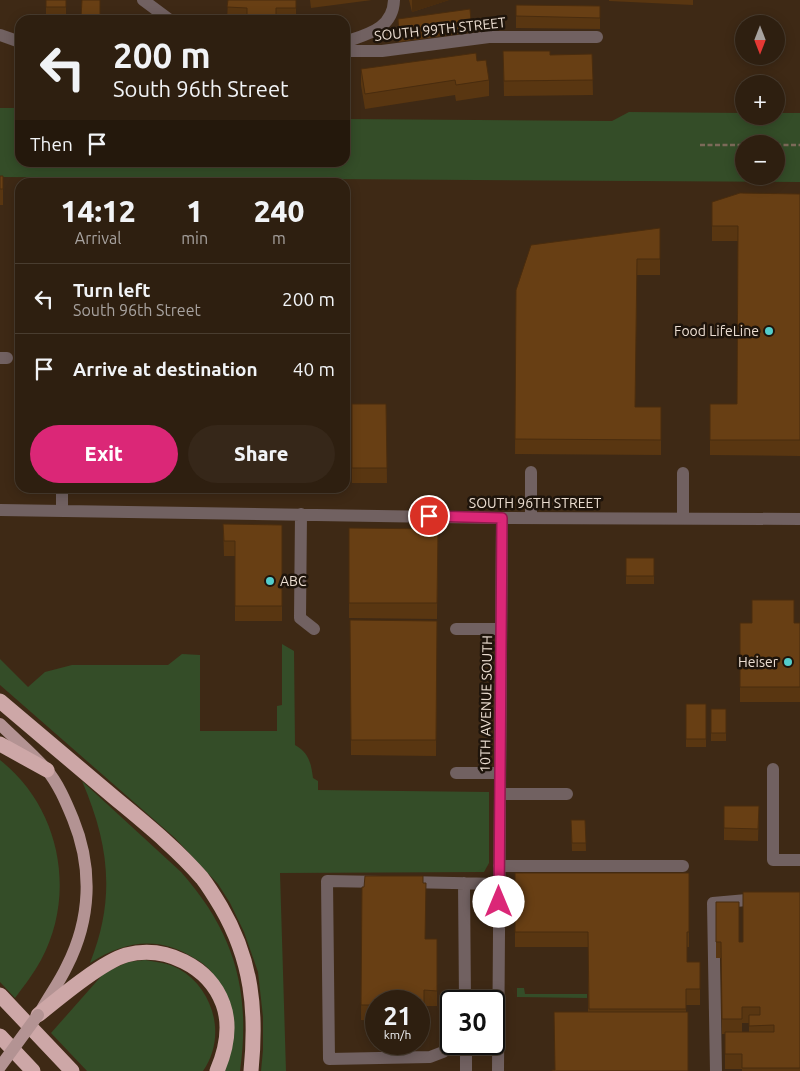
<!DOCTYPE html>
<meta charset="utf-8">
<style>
:root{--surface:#2e1f10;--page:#362719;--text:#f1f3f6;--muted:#a7a29f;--line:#493d30;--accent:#db2777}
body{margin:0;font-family:Ubuntu,sans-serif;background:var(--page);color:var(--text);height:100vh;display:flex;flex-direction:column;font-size:19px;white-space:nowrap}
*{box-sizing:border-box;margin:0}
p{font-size:16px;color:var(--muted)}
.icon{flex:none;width:28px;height:28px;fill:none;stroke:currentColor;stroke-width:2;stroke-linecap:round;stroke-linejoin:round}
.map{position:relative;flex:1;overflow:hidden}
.details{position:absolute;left:15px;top:178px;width:335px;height:315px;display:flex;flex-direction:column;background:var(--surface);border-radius:15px;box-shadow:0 2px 12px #0003,0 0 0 1px var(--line)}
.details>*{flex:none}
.top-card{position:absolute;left:15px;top:15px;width:335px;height:152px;border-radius:15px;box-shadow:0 2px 12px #0003,0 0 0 1px var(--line);background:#2e1f10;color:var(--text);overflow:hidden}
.needle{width:32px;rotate:180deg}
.fabs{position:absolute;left:735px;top:15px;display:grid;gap:10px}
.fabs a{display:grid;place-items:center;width:50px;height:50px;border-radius:50%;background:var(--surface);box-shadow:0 2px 12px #0003,0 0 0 1px var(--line);font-size:25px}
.speed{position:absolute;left:365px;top:990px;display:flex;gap:10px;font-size:25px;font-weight:700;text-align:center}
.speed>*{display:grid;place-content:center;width:65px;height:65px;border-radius:50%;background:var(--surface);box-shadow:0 2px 12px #0003,0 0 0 1px var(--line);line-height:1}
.speed small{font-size:12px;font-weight:400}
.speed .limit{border:2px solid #111;border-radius:8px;background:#fff;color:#111}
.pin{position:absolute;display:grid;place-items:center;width:42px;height:42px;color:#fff;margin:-21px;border:2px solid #fff;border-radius:50%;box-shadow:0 1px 5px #0007}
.me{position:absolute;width:55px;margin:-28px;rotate:0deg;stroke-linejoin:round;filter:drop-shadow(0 0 4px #0008)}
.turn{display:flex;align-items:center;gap:18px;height:105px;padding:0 15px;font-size:22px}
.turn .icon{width:65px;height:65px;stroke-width:2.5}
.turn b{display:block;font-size:35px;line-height:42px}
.then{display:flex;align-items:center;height:48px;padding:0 15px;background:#0003;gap:10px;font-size:19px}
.eta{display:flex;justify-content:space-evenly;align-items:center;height:85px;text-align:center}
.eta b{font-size:30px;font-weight:800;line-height:35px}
.primary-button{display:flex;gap:10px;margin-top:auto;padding:10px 15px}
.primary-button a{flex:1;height:58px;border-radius:30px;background:var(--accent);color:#fff;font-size:20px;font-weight:800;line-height:58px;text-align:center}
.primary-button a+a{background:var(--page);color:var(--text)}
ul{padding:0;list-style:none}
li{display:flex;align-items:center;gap:15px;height:70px;padding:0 15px;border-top:1px solid var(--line)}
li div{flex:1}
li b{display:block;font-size:19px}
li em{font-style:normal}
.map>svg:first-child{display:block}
.green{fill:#344d28;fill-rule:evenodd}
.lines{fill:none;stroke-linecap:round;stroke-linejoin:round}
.path{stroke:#7c6a59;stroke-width:2.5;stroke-dasharray:5 2.5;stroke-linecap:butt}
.minor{stroke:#716161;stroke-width:12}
.major{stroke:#b39393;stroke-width:12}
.highway{stroke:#cda7a7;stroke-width:15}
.major-bridge{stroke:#b39393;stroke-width:12}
.wall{fill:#593611;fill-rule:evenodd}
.shaded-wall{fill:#492c0e}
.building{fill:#683f14;stroke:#492c0e}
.route-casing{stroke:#8e194d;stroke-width:12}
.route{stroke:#db2777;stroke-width:9}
.poi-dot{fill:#53cdcb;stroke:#1e140b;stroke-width:2}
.labels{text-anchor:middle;stroke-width:5;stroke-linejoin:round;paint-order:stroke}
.street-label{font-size:14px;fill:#ebddd1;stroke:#1e140b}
.poi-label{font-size:14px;fill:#ebddd1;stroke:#1e140b;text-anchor:end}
</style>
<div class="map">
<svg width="800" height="1071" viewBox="0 0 800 1071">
<rect width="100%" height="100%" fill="#3e2915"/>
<path class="green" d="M 0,108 L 20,108 L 20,162 L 345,162 L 345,119 L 612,121 L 629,112 L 744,113 L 744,116 L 776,116 L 776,113 L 800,113 L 800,182 L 0,177 ZM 744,144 L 776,144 L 776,176 L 744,176 Z
M 282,644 L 294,651 L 295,745 C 309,753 311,763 313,778 L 318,781 L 318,790 L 489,792 L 489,863 L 484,872 L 280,873 L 286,1071 L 261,1071 L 263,1050 L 263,1017 L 258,972 L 244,932 L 230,903 L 218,884 L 175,838 L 0,685 L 0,659 L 28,687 L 45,672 L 72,665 L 168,665 L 182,654 L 200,655 L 200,731 L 277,731 L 277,706 L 282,705 Z
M 0,760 C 60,807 77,893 41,960 C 34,973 24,986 15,998 L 0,982 Z
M 82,781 L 181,872 C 235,933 251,992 240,1071 L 224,1071 C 222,1048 220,1025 219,1002 C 218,995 219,985 216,979 C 212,970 202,962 194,958 C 158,935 124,941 90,963 C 116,898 109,844 82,781 Z
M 145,960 C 157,962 168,963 179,969 C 214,989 227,1037 203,1071 L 87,1071 L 51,1033 L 104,973 L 128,962 Z
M 517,988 L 524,988 L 525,994 L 587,994 L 587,998 L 517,997 Z"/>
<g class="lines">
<path class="path" d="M 700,145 L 744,145
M 776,145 L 800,145"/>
<path class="minor" d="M 143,0 L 170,20
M 0,35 L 20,42
M 345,42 C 367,34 393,29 394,0
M 345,51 L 382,51 L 489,37 L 597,37
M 0,358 L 7,358
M 62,488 L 62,511
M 0,510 L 502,518 L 800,519
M 301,514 L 300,618 L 314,629
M 531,518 L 531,472
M 683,518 L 683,473
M 456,629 L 501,629
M 773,769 L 773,860 L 800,860
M 456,773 L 500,773
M 500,794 L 567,794
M 499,866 L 683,866
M 382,882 L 327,881 L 329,1059 L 430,1057 L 443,1052 L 456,1044
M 407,882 L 499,884
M 464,883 L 465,1001
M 466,1044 L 466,1071
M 498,1071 L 502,518
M 716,1071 L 713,903 L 758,899"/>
<path class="major" d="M 0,724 C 15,739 32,753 46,769 C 58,783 66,802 73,819 C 93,868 91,919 67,966 C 60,981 50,995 42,1009"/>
<path class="highway" d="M 0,701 C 39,734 77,766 116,799 C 146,824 177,849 202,878 C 209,887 215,897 221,907 C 252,960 257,1011 251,1071
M 0,744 L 47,770
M 0,995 L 72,1071
M 38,1015 C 59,998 102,962 126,955 C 165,945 209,966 223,1004 C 231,1026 226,1050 217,1071
M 0,1036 L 33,1071"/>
<path class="major-bridge" d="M 0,1067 L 38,1015"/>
</g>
<path class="wall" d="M 46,0 L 66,0 L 66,15 L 46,15 Z
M 82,0 L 100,0 L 100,20 L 81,20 Z
M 228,0 L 296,0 L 296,20 L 227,20 Z
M 310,0 L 372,0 L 311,8 Z
M 409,0 L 449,0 L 412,12 Z
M 609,0 L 693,0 L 693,5 L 609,1 Z
M 516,5 L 600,6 L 600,29 L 516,28 Z
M 398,19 L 471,21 L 471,32 L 399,42 L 398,30 Z
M 503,51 L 550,55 L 592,54 L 593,95 L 504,96 Z
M 477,61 L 489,80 L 489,96 L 456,101 L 455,95 L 365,109 L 361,85 L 361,69 Z
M 0,176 L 3,176 L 3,205 L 0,205 Z
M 800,194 L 800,456 L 710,455 L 710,404 L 737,404 L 738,241 L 712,241 L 712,202 Z
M 660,228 L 660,275 L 637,275 L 635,407 L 661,407 L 661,455 L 515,454 L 516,290 Z
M 352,404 L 386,404 L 387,483 L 352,483 Z
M 223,524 L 282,525 L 282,621 L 235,621 L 235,556 L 224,556 Z
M 349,528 L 438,529 L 437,619 L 349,618 Z
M 626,558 L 654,558 L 654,584 L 626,584 Z
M 350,620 L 437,621 L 436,756 L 351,755 Z
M 740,623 L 800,623 L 800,702 L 740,702 Z
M 686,704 L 706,704 L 706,747 L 686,747 Z
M 711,709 L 726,709 L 726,741 L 711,741 Z
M 724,806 L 759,806 L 758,841 L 724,840 Z
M 571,820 L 585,820 L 586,851 L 572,851 Z
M 515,873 L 689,873 L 689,947 L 687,947 L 687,962 L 700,962 L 700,1005 L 686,1005 L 686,1012 L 555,1070 L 588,1012 L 588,947 L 515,947 Z
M 362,887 L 425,939 L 437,939 L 437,1006 L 424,1006 L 424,1021 L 419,1021 L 419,1001 L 376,1001 L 376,1021 L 361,1020 Z
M 800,892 L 800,1071 L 742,1071 L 742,1069 L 725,1069 L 725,1034 L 722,1034 L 721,958 L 716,958 L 716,902 L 739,942 L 743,942 ZM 742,1023 L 749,1023 L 749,1032 L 742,1032 Z"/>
<path class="shaded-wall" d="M 412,0 L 449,0 L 412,12 Z"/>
<path class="building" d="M 46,0 L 66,0 L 66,7 L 46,7 Z
M 82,0 L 100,0 L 100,17 L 81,17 Z
M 228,0 L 296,0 L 296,8 L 276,8 L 276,17 L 247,16 L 247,8 L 227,7 Z
M 516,5 L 600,6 L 600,18 L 516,16 Z
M 470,9 L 471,21 L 399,31 L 398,19 Z
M 503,51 L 550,51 L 550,55 L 592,54 L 593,80 L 504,81 Z
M 476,53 L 477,61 L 486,60 L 489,80 L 456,85 L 455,80 L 365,94 L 361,69 Z
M 0,176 L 3,176 L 3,189 L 0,189 Z
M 740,193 L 800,194 L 800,440 L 710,440 L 710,404 L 737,404 L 738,226 L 712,226 L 712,202 Z
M 660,228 L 660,259 L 637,259 L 635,407 L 661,407 L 661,440 L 515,439 L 516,290 L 531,245 Z
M 352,404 L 386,404 L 387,468 L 352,468 Z
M 223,524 L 282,525 L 282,606 L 235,606 L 235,541 L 224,541 Z
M 349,528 L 438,529 L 437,603 L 349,603 Z
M 626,558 L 654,558 L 654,576 L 626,576 Z
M 752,600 L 794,600 L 794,623 L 800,623 L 800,687 L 740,687 L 740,623 L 752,623 Z
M 350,620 L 437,621 L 436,740 L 351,740 Z
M 686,704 L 706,704 L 706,739 L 686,739 Z
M 711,709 L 726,709 L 726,733 L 711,733 Z
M 724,806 L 759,806 L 758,829 L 724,828 Z
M 571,820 L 585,820 L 586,843 L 572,843 Z
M 515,873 L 689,873 L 689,932 L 687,932 L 687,962 L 700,962 L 700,989 L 686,989 L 686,1009 L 589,1009 L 588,932 L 515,932 Z
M 365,876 L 423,876 L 423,883 L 426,883 L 425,939 L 437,939 L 437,991 L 424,990 L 424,1006 L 419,1006 L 419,1001 L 376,1001 L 376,1005 L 361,1005 L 362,887 L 364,887 Z
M 743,892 L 800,892 L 800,1068 L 742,1068 L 742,1054 L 725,1054 L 725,1032 L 774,1032 L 774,1025 L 749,1026 L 749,1015 L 760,1015 L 760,1007 L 742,1007 L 742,1019 L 722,1019 L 721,942 L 716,942 L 716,902 L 739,902 L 739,942 L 743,942 Z
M 554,1012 L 688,1012 L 688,1071 L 552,1071 L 552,1070 L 555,1070 Z"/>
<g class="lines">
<g class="route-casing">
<path id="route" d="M 429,516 L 502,518 L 499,902"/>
</g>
<use href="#route" class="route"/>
</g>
<g class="poi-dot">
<circle cx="769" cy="331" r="5"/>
<circle cx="270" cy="581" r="5"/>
<circle cx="788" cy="662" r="5"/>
</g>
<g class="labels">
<g class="street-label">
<text transform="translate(440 29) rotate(-6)" y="5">SOUTH 99TH STREET</text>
<text x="535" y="508">SOUTH 96TH STREET</text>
<text transform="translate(486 704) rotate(-89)" y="5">10TH AVENUE SOUTH</text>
</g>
<g class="poi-label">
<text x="759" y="336">Food LifeLine</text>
<text x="280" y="586" text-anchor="start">ABC</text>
<text x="778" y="667">Heiser</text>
</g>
</g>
</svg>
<div class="fabs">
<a><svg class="needle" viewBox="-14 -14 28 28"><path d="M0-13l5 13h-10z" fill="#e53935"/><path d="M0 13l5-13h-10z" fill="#a7a29f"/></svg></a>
<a>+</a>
<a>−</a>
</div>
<div class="speed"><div>21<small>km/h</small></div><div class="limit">30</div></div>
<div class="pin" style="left:429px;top:516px;background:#d93025"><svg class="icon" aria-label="arrive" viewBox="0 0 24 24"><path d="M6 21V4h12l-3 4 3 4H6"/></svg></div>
<svg class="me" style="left:499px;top:902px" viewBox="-20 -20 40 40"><circle r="19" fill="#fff"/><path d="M0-13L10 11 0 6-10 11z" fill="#db2777"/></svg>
<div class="top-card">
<div class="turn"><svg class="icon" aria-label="left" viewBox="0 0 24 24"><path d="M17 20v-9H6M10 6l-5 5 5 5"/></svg><div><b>200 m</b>South 96th Street</div></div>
<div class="then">Then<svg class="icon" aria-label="arrive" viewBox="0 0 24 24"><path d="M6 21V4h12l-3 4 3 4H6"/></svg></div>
</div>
<section class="details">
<div class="eta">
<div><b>14:12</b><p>Arrival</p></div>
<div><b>1</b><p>min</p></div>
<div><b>240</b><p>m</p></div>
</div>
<ul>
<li><svg class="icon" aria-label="left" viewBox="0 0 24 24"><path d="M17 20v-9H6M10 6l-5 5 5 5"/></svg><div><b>Turn left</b><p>South 96th Street</p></div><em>200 m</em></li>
<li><svg class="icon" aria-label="arrive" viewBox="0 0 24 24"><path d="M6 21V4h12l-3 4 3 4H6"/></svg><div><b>Arrive at destination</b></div><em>40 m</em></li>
</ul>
<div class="primary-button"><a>Exit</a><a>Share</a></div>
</section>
</div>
